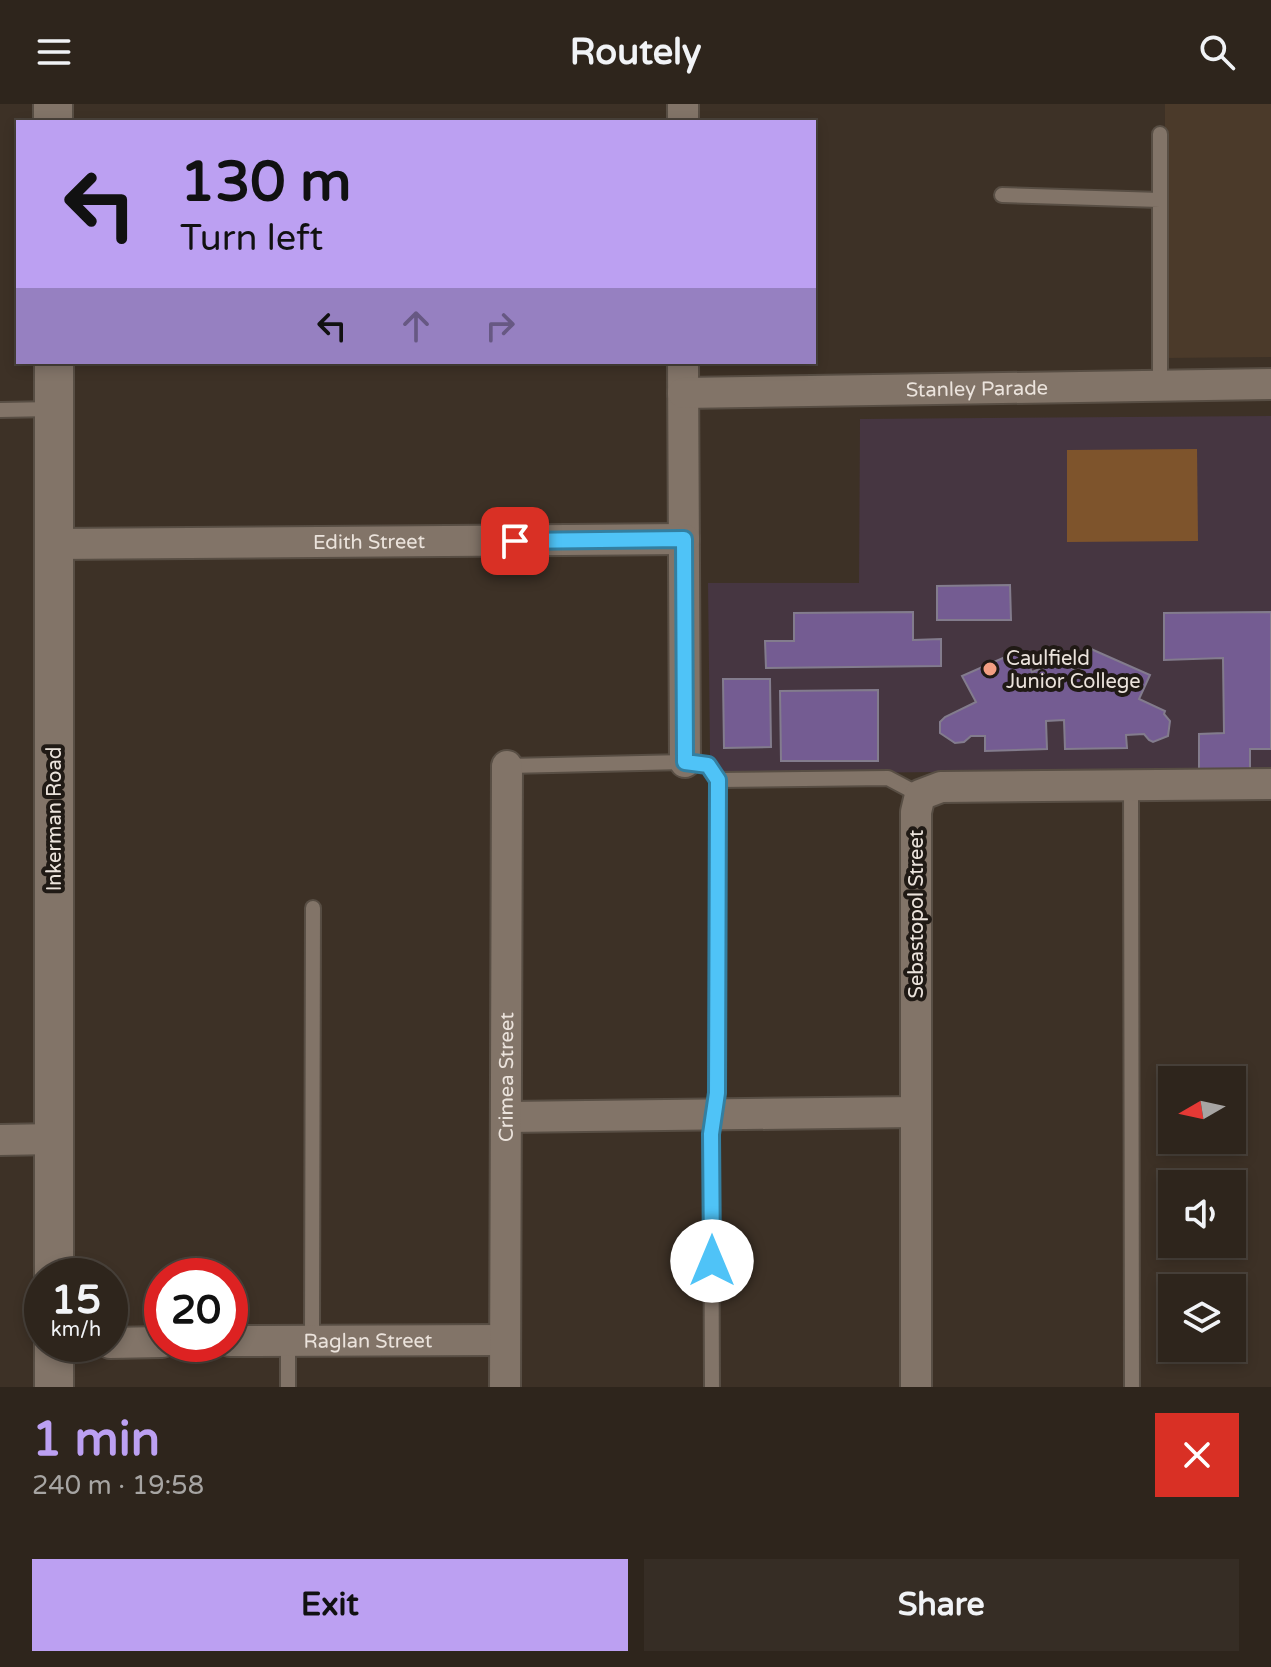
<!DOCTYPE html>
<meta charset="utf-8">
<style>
:root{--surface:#2e251c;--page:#362d25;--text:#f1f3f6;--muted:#a7a5a3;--line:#49423b;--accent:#bca0f2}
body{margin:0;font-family:"Varela Round",sans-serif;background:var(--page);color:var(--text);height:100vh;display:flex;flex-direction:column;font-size:30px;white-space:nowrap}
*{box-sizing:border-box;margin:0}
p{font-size:26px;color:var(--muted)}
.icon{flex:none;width:44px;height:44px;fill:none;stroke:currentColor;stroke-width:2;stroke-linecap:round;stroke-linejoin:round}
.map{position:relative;height:1283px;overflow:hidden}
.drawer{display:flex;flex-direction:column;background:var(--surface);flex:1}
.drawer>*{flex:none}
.guide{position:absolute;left:16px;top:16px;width:800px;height:244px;border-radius:0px;box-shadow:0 4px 12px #0003,0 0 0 2px var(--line);background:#bca0f2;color:#111;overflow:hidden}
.needle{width:52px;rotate:261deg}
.fabs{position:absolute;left:1158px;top:962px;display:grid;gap:16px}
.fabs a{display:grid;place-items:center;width:88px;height:88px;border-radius:0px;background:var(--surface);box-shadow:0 4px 12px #0003,0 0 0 2px var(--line);font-size:40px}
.speed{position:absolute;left:24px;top:1154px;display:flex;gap:16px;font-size:40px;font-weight:700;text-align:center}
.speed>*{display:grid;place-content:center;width:104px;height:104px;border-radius:50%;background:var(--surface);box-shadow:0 4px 12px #0003,0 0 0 2px var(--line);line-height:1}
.speed small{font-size:20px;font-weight:400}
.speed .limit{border:12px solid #d22;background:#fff;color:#111}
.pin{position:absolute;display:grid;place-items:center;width:68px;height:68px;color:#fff;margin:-34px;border-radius:16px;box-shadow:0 4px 12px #0006}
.me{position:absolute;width:88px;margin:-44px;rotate:0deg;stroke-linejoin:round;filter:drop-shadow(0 0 6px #0008)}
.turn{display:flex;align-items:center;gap:28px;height:168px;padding:0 32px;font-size:36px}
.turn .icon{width:104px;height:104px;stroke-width:2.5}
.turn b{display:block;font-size:56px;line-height:68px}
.lanes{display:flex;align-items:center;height:76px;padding:0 32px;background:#0003;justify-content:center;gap:40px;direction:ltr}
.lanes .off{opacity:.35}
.round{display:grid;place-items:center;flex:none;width:84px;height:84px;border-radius:0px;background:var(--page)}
.overview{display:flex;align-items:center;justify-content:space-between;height:136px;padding:0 32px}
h1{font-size:48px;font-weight:700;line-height:60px;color:var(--accent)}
.button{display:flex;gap:16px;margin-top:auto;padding:16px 32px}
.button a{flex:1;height:92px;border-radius:0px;background:var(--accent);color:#111;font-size:32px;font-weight:700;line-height:92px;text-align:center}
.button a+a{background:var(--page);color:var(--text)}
header{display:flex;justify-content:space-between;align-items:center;height:104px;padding:0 32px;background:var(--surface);font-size:36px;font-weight:700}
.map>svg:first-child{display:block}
.built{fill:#4b3a2a}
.education{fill:#463641}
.green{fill:#7e542c}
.building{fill:#745c92;stroke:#837c8d;stroke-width:2}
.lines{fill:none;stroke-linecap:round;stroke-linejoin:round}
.service-casing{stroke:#584e44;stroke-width:18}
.minor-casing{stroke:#584e44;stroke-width:34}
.tertiary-casing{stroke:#584e44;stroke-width:42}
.service{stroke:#827468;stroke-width:14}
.minor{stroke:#827468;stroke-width:30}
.tertiary{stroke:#827468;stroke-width:38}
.route-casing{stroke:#337fa1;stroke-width:20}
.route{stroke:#4fc3f7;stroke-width:14}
.poi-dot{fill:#f39f83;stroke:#201a15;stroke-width:3}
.labels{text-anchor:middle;stroke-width:8;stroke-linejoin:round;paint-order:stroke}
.street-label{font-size:20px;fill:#ebe3dc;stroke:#201a15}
.poi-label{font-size:20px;fill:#ebe3dc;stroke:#201a15;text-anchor:start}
</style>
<header><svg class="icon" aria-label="menu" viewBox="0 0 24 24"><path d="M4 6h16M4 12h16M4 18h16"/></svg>Routely<svg class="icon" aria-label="search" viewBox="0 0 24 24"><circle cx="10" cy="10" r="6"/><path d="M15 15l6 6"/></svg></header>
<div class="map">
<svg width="1271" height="1283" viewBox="0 0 1271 1283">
<rect width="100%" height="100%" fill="#3d3126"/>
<path class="built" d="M 1165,0 L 1271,0 L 1271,253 L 1164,254 Z"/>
<path class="education" d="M 1271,312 L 1271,665 L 724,670 L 710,651 L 708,479 L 859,479 L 860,315 Z"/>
<path class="green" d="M 1197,345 L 1198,437 L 1067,438 L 1067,346 Z"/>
<path class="building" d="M 1010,481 L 1011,516 L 937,516 L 937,482 Z
M 913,508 L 913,536 L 941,535 L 941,562 L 766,564 L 765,537 L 794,537 L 794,509 Z
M 1271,508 L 1271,645 L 1250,645 L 1250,666 L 1199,666 L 1199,630 L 1224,629 L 1223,554 L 1164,556 L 1164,509 Z
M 1091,545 L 1150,571 L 1139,595 L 1165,607 L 1164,610 L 1170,617 L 1168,632 L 1153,638 L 1149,636 L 1144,630 L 1126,631 L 1127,644 L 1065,645 L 1064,616 L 1046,617 L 1047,645 L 985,647 L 985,632 L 971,632 L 964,638 L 955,639 L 940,629 L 940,618 L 945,613 L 976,598 L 962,572 L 1021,546 L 1032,568 L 1058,558 L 1080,568 Z
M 723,575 L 770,575 L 771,643 L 724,644 Z
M 878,586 L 878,657 L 781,657 L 780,587 Z"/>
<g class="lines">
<g class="service-casing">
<path id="service" d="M 1002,91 L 1160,96
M 1160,281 L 1160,30
M 0,306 L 53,305
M 507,662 L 685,658 L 708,661 L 718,676 L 717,989 L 711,1030 L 712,1283
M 718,676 L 888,674 L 920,691
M 1131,682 L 1132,1283
M 312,1236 L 313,804
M 288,1283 L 288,1236"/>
</g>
<g class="minor-casing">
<g id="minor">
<path d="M 683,18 L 683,0"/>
<path d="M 683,258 L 685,658"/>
<path id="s1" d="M 683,289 L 1271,280"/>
<path id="s2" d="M 55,440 L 684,435"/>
<path d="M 507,1013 L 915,1008"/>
<path d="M 0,1036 L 54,1035"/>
<path id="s3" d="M 230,1237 L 505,1236"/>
<path d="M 110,1239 L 162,1238"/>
<path id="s4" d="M 505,1283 L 507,662"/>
<path d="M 916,1283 L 916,708 L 920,691 L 941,683 L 1271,680"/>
</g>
</g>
<g class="tertiary-casing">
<path id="tertiary" d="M 53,0 L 53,18
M 54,258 L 54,1172
M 54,1240 L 54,1283"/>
</g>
<use href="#service" class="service"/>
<use href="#minor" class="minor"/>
<use href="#tertiary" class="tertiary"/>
</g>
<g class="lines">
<g class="route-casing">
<path id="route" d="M 515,437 L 684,435 L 685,658 L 708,661 L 718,676 L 717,989 L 711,1030 L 712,1157"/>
</g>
<use href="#route" class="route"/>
</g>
<circle class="poi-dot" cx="990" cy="565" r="8"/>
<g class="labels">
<g class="street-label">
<text dy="7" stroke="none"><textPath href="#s1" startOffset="294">Stanley Parade</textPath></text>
<text dy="7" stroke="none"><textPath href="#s2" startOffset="314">Edith Street</textPath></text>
<text transform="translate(54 715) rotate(-90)" y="7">Inkerman Road</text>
<text transform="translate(916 810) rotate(-90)" y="7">Sebastopol Street</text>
<text dy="7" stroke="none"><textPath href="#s4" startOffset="310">Crimea Street</textPath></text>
<text dy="7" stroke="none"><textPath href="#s3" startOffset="138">Raglan Street</textPath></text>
</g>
<g class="poi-label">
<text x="1006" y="561">Caulfield<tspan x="1006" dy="23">Junior College</tspan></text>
</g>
</g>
</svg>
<div class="fabs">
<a><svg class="needle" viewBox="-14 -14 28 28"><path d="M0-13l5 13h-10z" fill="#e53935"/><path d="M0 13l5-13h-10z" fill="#a7a5a3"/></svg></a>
<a><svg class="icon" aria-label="sound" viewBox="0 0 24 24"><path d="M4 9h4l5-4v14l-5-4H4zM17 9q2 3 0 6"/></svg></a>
<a><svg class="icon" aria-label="layers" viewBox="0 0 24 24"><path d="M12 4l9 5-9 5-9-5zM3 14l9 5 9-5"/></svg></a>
</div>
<div class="speed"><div>15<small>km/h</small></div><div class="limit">20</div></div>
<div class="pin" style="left:515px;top:437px;background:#d93025"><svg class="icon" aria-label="arrive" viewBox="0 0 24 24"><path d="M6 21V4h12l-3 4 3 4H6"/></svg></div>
<svg class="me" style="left:712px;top:1157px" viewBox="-20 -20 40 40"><circle r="19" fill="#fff"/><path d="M0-13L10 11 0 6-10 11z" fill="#4fc3f7"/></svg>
<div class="guide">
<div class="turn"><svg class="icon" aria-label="left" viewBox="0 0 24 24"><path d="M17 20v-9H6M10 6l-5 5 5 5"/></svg><div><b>130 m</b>Turn left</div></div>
<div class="lanes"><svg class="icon" aria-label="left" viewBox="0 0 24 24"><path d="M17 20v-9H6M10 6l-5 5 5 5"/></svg><svg class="icon off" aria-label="ahead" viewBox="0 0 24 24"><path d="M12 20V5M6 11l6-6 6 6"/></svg><svg class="icon off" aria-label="right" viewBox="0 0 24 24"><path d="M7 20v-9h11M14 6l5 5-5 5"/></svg></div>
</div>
</div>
<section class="drawer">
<div class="overview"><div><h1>1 min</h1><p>240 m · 19:58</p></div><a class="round" style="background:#d93025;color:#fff"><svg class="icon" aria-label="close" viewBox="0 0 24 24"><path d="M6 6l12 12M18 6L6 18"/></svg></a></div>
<div class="button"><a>Exit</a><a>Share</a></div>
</section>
